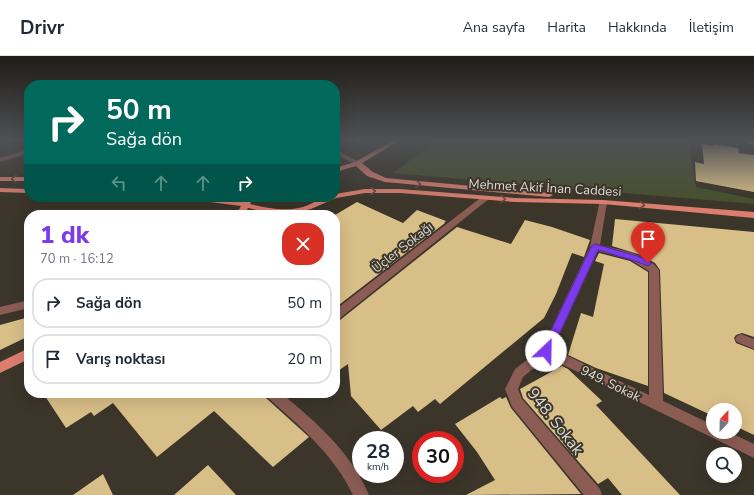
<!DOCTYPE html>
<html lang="tr">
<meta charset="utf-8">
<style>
:root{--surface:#fff;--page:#f2f2f3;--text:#1f2937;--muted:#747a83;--line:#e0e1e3;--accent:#7c3aed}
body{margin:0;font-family:"Nunito Sans",sans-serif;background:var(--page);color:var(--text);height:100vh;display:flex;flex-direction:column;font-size:15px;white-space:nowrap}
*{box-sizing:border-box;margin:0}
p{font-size:13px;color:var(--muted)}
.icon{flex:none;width:22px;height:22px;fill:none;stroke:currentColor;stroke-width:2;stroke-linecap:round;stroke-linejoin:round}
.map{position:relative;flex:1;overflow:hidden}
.side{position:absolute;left:24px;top:154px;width:316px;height:188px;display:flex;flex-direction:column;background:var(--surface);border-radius:16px;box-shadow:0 4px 16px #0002}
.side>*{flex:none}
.top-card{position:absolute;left:24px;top:24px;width:316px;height:122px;border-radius:16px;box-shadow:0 4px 16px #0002;background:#00695c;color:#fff;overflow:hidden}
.needle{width:26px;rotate:22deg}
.tools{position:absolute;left:706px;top:347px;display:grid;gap:8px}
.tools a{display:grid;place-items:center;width:36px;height:36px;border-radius:50%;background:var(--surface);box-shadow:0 4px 16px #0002;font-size:20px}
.speed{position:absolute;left:352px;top:375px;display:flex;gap:8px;font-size:20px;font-weight:700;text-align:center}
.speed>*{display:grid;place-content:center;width:52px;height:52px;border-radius:50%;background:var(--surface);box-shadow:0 4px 16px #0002;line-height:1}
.speed small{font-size:10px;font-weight:400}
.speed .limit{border:6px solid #d22;background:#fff;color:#111}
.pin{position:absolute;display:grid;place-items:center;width:34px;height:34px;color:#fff;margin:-41px -17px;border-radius:50% 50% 50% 0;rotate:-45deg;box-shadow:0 0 4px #0007}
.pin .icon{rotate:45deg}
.me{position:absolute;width:44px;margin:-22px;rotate:24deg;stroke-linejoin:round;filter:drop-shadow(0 0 3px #0008)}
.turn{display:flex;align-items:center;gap:14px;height:84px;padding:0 16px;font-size:18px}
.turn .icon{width:52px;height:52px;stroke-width:2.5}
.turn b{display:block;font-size:28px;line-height:34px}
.lanes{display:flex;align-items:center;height:38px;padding:0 16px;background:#0003;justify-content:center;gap:20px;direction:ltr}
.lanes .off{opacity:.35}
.round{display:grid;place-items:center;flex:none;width:42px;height:42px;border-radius:16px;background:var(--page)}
.headline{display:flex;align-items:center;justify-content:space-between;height:68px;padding:0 16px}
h1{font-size:24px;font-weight:800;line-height:30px;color:var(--accent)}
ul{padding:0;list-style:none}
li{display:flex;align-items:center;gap:12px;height:50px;margin:0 8px 6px;padding:0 8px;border:2px solid var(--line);border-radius:16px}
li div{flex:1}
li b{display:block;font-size:15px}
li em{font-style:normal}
header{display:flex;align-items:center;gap:24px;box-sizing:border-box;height:56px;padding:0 20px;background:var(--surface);border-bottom:1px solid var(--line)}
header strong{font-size:19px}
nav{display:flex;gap:22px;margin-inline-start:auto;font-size:14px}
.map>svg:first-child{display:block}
.green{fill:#47502d}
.building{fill:#d8be87}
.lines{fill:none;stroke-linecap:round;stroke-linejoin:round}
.minor{fill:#8a5c54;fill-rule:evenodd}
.major{fill:#db7e6f;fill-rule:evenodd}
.oneway{stroke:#6b4b3f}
.route{fill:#7c3aed;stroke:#51269a}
.labels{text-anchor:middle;stroke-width:4;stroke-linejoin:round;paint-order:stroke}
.street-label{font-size:13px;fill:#dedad3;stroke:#3b352a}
.near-street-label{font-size:16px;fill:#dedad3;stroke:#3b352a}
</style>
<header>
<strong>Drivr</strong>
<nav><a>Ana sayfa</a><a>Harita</a><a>Hakkında</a><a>İletişim</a></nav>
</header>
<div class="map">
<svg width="754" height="439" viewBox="0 0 754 439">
<rect width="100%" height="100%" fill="#3b352a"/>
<path class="green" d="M 437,84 L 682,84 L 688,87 L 696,131 L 754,143 L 754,148 L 393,117 Z"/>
<path class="building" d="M 702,88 L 714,90 L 713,88 L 738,92 L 739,97 L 754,99 L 754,136 L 696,125 L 695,106 L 704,108 Z
M 357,146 L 403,167 L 417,154 L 446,165 L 444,167 L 445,167 L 335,252 L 335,159 Z
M 615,163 L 754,176 L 754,281 L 742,277 L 736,279 L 734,282 L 736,287 L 754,294 L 754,379 L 735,370 L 735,354 L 713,354 L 713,360 L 664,337 L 660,214 L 655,207 L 641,199 L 612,190 Z
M 525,164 L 552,171 L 590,184 L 584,201 L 572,197 L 556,238 L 544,262 L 440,348 L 435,343 L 418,356 L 413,350 L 381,374 L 351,340 L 348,308 L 335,317 L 335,265 L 340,264 L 457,171 L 511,188 Z
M 599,197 L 630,205 L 648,216 L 648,330 L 596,312 L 568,299 L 581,257 L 593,261 L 604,208 L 595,205 Z
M 29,261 L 29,280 L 0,294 L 0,269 Z
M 562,310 L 568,313 L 602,345 L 596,349 L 680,439 L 622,439 L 608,422 L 598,428 L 523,342 L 520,333 Z
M 43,337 L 263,337 L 266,342 L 309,381 L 273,411 L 214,355 L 157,401 L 113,347 L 94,360 L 91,356 L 66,372 Z
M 500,341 L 502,343 L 506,341 L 511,352 L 581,438 L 466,439 L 495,424 L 477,396 L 455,368 Z
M 208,409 L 236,439 L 174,439 Z
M 103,418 L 113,439 L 73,439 Z"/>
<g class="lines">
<path class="minor" d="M 29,93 L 29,97 L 0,106 L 0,102 Z
M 335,93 L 359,106 L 361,107 L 355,108 L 335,98 Z
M 483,140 L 486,140 L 490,142 L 339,263 L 335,264 L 335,254 Z
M 600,144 L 603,144 L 607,146 L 600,189 C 619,194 647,197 659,214 L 663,345 L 713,369 L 713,376 L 729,376 L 754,388 L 754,402 L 547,301 L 523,321 L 518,333 L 522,343 L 600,433 L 602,439 L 584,439 L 512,351 L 505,333 L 515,313 L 542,292 L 590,191 ZM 598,195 L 631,204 L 649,215 L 649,339 L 553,293 Z
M 29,244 L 29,252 L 0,259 L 0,251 Z
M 741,278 L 754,283 L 754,293 L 737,286 L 735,283 L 737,280 Z
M 265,337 L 281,337 C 316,366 351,396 369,439 L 353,439 C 334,399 300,370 267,341 Z"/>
<path class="major" d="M 394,84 L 401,84 L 362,107 L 373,116 L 386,122 L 549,137 L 553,139 L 549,141 L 385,126 L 367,120 L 356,110 L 335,116 L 335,112 L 355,106 Z
M 738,84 L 754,85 L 754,89 L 739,85 Z
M 0,121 L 29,121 L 29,125 L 0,125 Z
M 0,132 L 29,133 L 29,137 L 0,136 Z
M 365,133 L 400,133 L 515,142 L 603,144 L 754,156 L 754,162 L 603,148 L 515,146 L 400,137 L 365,137 L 336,142 L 311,153 L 290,158 L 274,158 L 248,152 L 244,159 L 236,159 L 241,150 L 187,143 L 183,141 L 212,141 L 243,146 L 246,141 L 254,141 L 250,148 C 268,152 285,156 303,151 C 314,147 323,141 335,141 L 335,138 Z
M 29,292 L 29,303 L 0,317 L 0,306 Z"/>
</g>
<defs><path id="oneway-chevron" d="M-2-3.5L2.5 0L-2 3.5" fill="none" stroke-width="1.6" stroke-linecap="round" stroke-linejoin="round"/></defs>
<g class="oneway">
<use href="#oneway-chevron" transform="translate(14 123) rotate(-178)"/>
<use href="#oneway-chevron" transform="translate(418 128) rotate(4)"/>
<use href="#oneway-chevron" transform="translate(373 135) rotate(1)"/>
<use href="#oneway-chevron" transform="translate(503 143) rotate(5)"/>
<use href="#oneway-chevron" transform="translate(642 149) rotate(5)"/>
</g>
<linearGradient id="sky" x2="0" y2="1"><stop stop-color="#201d17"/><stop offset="0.58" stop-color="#4f5155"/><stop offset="1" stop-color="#4f5155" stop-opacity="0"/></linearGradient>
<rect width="754" height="145" fill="url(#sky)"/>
<path class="route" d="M 595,188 L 641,201 L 652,207 L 648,210 L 635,205 L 598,194 L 550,298 L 546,299 L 542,298 L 541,295 L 591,191 Z"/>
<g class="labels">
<g class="street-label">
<text transform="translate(545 131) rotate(3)" y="5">Mehmet Akif İnan Caddesi</text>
<text transform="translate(402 191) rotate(-38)" y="5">Üçler Sokağı</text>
<text transform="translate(611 327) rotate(26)" y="5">949. Sokak</text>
</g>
<g class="near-street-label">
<text transform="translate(556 365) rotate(52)" y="6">948. Sokak</text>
</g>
</g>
</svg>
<div class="tools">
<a><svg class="needle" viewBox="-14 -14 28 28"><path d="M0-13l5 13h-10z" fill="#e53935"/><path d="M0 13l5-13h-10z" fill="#747a83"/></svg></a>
<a><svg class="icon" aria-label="search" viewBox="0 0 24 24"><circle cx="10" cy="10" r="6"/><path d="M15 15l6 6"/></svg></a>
</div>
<div class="speed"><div>28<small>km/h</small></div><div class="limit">30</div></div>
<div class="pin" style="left:648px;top:207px;background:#d93025"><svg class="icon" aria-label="arrive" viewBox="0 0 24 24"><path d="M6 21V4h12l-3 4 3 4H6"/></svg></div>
<svg class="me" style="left:546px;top:295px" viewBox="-20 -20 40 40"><circle r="19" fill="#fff"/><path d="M0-13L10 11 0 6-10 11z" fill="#7c3aed"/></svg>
<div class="top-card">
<div class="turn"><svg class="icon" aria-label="right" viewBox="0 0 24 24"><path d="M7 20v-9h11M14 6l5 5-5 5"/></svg><div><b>50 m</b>Sağa dön</div></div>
<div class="lanes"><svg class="icon off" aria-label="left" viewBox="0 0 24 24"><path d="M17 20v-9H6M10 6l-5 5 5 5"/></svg><svg class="icon off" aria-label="ahead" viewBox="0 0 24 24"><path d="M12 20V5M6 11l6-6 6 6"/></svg><svg class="icon off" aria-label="ahead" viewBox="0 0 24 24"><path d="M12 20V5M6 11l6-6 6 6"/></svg><svg class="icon" aria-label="right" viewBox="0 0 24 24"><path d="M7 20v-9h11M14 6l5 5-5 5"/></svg></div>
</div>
<section class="side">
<div class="headline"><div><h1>1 dk</h1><p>70 m · 16:12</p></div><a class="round" style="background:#d93025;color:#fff"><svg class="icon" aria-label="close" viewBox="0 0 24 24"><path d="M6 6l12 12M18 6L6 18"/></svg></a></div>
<ul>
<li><svg class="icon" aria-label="right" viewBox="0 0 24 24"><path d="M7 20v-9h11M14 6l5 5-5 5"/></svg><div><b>Sağa dön</b></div><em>50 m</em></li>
<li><svg class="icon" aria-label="arrive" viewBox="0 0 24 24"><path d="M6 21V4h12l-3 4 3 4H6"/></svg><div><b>Varış noktası</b></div><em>20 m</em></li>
</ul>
</section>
</div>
